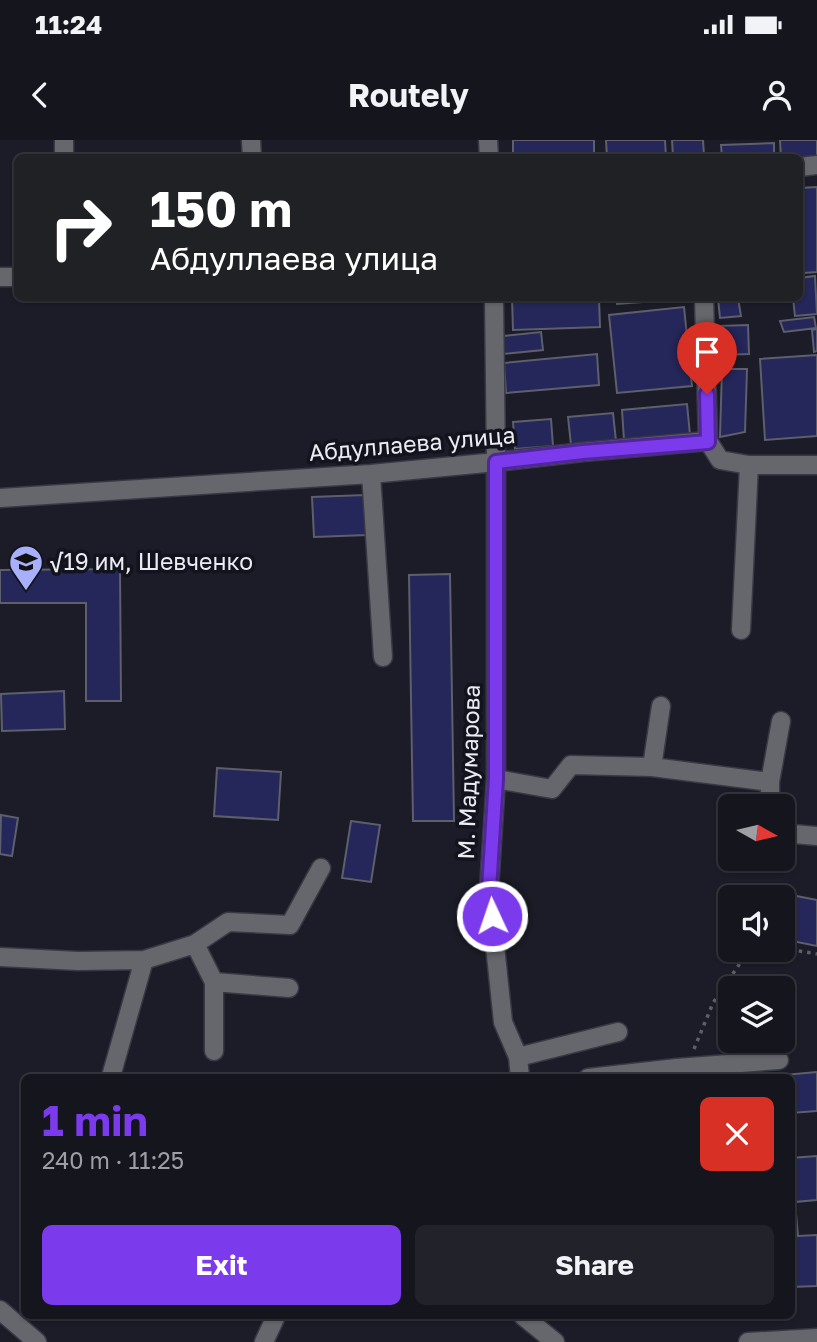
<!DOCTYPE html>
<meta charset="utf-8">
<style>
:root{--surface:#14151d;--page:#21222a;--text:#f1f3f6;--muted:#9d9fa4;--line:#33343b;--accent:#7c3aed}
body{margin:0;font-family:"Golos Text",sans-serif;background:var(--page);color:var(--text);height:100vh;display:flex;flex-direction:column;font-size:26px;white-space:nowrap}
*{box-sizing:border-box;margin:0}
p{font-size:23px;color:var(--muted)}
.icon{flex:none;width:38px;height:38px;fill:none;stroke:currentColor;stroke-width:2;stroke-linecap:round;stroke-linejoin:round}
.map{position:relative;flex:1;overflow:hidden}
.sheet{position:absolute;left:21px;top:934px;width:774px;height:245px;display:flex;flex-direction:column;background:var(--surface);border-radius:10px;box-shadow:0 2px 5px #0004,0 0 0 2px var(--line)}
.sheet>*{flex:none}
.banner{position:absolute;left:14px;top:14px;width:789px;height:147px;border-radius:10px;box-shadow:0 2px 5px #0004,0 0 0 2px var(--line);background:#202124;color:#fff;overflow:hidden}
.needle{width:46px;rotate:98deg}
.tools{position:absolute;left:718px;top:654px;display:grid;gap:14px}
.tools a{display:grid;place-items:center;width:77px;height:77px;border-radius:10px;background:var(--surface);box-shadow:0 2px 5px #0004,0 0 0 2px var(--line);font-size:35px}
.pin{position:absolute;display:grid;place-items:center;width:60px;height:60px;color:#fff;margin:-72px -30px;border-radius:50% 50% 50% 0;rotate:-45deg;box-shadow:0 0 7px #0007}
.pin .icon{rotate:45deg}
.me{position:absolute;width:77px;margin:-38px;rotate:357deg;stroke-linejoin:round;filter:drop-shadow(0 0 5px #0008)}
.turn{display:flex;align-items:center;gap:24px;height:147px;padding:0 21px;font-size:32px}
.turn .icon{width:91px;height:91px;stroke-width:2.5}
.turn b{display:block;font-size:49px;line-height:60px}
.round{display:grid;place-items:center;flex:none;width:74px;height:74px;border-radius:10px;background:var(--page)}
.overview{display:flex;align-items:center;justify-content:space-between;height:119px;padding:0 21px}
h1{font-size:42px;font-weight:700;line-height:52px;color:var(--accent)}
.primary-button{display:flex;gap:14px;margin-top:auto;padding:14px 21px}
.primary-button a{flex:1;height:80px;border-radius:10px;background:var(--accent);color:#fff;font-size:28px;font-weight:700;line-height:80px;text-align:center}
.primary-button a+a{background:var(--page);color:var(--text)}
.status{display:flex;justify-content:space-between;align-items:center;height:49px;padding:0 35px;background:var(--surface);direction:ltr}
.status svg{height:19px;fill:currentColor}
header{display:flex;justify-content:space-between;align-items:center;height:91px;padding:0 21px;background:var(--surface);font-size:32px;font-weight:700}
.map>svg:first-child{display:block}
.building{fill:#252659;stroke:#5d5f6c;stroke-width:2}
.lines{fill:none;stroke-linecap:round;stroke-linejoin:round}
.minor-casing{stroke:#383944;stroke-width:21}
.path{stroke:#5e5f69;stroke-width:3.5;stroke-dasharray:3.5 5;stroke-linecap:butt}
.minor{stroke:#66676d;stroke-width:18}
.route-casing{stroke:#51269a;stroke-width:18}
.route{stroke:#7c3aed;stroke-width:12}
.labels{text-anchor:middle;stroke-width:7;stroke-linejoin:round;paint-order:stroke}
.street-label{font-size:23px;fill:#eaecf3;stroke:#12131d}
.poi-label{font-size:23px;fill:#eaecf3;stroke:#12131d;text-anchor:start}
</style>
<div class="status"><b>11:24</b><svg viewBox="0 0 49 12"><path d="M0 12V9h3v3zM5 12V6h3v6zM10 12V3h3v9zM15 12V0h3v12zM26 1h20v11H26zM47 4h2v5h-2z"/></svg></div>
<header><svg class="icon" aria-label="back" viewBox="0 0 24 24"><path d="M15 5l-7 7 7 7"/></svg>Routely<svg class="icon" aria-label="person" viewBox="0 0 24 24"><circle cx="12" cy="8" r="4"/><path d="M4 21q1-7 8-7t8 7"/></svg></header>
<div class="map">
<svg width="817" height="1202" viewBox="0 0 817 1202">
<rect width="100%" height="100%" fill="#1b1c27"/>
<path class="building" d="M 513,0 L 594,0 L 594,18 L 513,18 Z
M 606,0 L 665,0 L 666,18 L 607,18 Z
M 672,0 L 703,0 L 704,15 L 673,16 Z
M 780,0 L 817,0 L 817,20 L 800,22 L 800,18 L 781,18 Z
M 774,3 L 774,18 L 722,18 L 721,5 Z
M 817,47 L 817,132 L 804,133 L 800,77 L 800,48 Z
M 815,136 L 817,174 L 795,176 L 793,158 L 800,158 L 800,138 Z
M 512,158 L 599,158 L 600,187 L 513,190 Z
M 616,158 L 682,158 L 682,159 L 617,164 Z
M 718,158 L 738,158 L 741,176 L 720,178 Z
M 684,167 L 692,246 L 617,253 L 609,175 Z
M 814,177 L 816,188 L 784,192 L 780,181 Z
M 748,185 L 749,214 L 720,215 L 719,186 Z
M 817,189 L 817,211 L 814,212 L 812,190 Z
M 541,192 L 543,210 L 503,214 L 504,196 Z
M 597,214 L 599,245 L 506,253 L 504,223 Z
M 817,215 L 817,296 L 765,300 L 760,219 Z
M 722,229 L 747,229 L 745,292 L 720,297 Z
M 687,264 L 690,295 L 624,300 L 622,270 Z
M 613,273 L 616,301 L 571,305 L 568,277 Z
M 551,279 L 553,306 L 515,309 L 513,282 Z
M 365,355 L 367,395 L 314,397 L 312,357 Z
M 120,429 L 121,561 L 86,561 L 86,463 L 0,463 L 0,430 Z
M 450,434 L 454,681 L 413,681 L 409,435 Z
M 64,551 L 65,589 L 2,591 L 1,554 Z
M 217,628 L 281,632 L 278,680 L 214,676 Z
M 1,675 L 18,678 L 12,716 L 0,714 Z
M 351,681 L 380,685 L 371,742 L 342,738 Z
M 766,750 L 817,760 L 817,806 L 782,799 L 782,758 L 765,758 Z
M 817,932 L 817,971 L 791,973 L 791,938 L 750,938 Z
M 817,1016 L 817,1060 L 795,1062 L 798,1096 L 817,1095 L 817,1146 L 791,1147 L 791,1018 Z"/>
<g class="lines">
<g class="minor-casing">
<path id="minor" d="M 64,0 L 64,18
M 251,0 L 252,18
M 488,0 L 489,18
M 800,27 L 817,25
M 0,137 L 18,137
M 494,158 L 496,322 L 496,639 L 489,749 L 503,882 L 518,917 L 520,938
M 704,158 L 708,301
M 371,334 L 383,517
M 0,358 L 371,334 L 496,322 L 583,312 L 708,301 L 720,320 L 749,325 L 817,325
M 741,490 L 749,325
M 661,566 L 652,627 L 770,642 L 770,667
M 496,639 L 552,649 L 571,625 L 652,627
M 770,642 L 781,581
M 782,693 L 817,696
M 195,804 L 214,842 L 214,911
M 0,817 L 78,821 L 144,820 L 195,804 L 228,782 L 290,785 L 321,728
M 214,842 L 289,848
M 518,917 L 618,892
M 112,933 L 144,820
M 588,938 L 677,928 L 779,920
M 0,1170 L 37,1202
M 523,1176 L 555,1202
M 264,1202 L 276,1176
M 748,1202 L 817,1198"/>
</g>
<path class="path" d="M 782,808 L 817,814
M 694,909 L 713,863 L 749,810"/>
<use href="#minor" class="minor"/>
</g>
<g class="lines">
<g class="route-casing">
<path id="route" d="M 492,776 L 489,749 L 496,639 L 496,322 L 583,312 L 708,302 L 707,254"/>
</g>
<use href="#route" class="route"/>
</g>
<defs>
<g id="school-pin" transform="scale(1.75)"><path d="M0 17L-7.5 6A9.5 9.5 0 1 1 7.5 6Z" fill="#a8b0fc" stroke="#12131d"/><path d="M0-5L7-2L0 1L-7-2ZM-4 1L0 2.5L4 1V4Q0 6-4 4Z" fill="#111"/></g>
</defs>
<g fill-rule="evenodd">
<use href="#school-pin" x="26" y="422"/>
</g>
<g class="labels">
<g class="street-label">
<text transform="translate(412 304) rotate(-5)" y="8">Абдуллаева улица</text>
<text transform="translate(469 632) rotate(-88)" y="8">М. Мадумарова</text>
</g>
<g class="poi-label">
<text x="50" y="430">√19 им, Шевченко</text>
</g>
</g>
</svg>
<div class="tools">
<a><svg class="needle" viewBox="-14 -14 28 28"><path d="M0-13l5 13h-10z" fill="#e53935"/><path d="M0 13l5-13h-10z" fill="#9d9fa4"/></svg></a>
<a><svg class="icon" aria-label="sound" viewBox="0 0 24 24"><path d="M4 9h4l5-4v14l-5-4H4zM17 9q2 3 0 6"/></svg></a>
<a><svg class="icon" aria-label="layers" viewBox="0 0 24 24"><path d="M12 4l9 5-9 5-9-5zM3 14l9 5 9-5"/></svg></a>
</div>
<div class="pin" style="left:707px;top:254px;background:#d93025"><svg class="icon" aria-label="arrive" viewBox="0 0 24 24"><path d="M6 21V4h12l-3 4 3 4H6"/></svg></div>
<svg class="me" style="left:492px;top:776px" viewBox="-20 -20 40 40"><circle r="17" fill="#7c3aed" stroke="#fff" stroke-width="3"/><path d="M0-11L8 9 0 5-8 9z" fill="#fff"/></svg>
<div class="banner">
<div class="turn"><svg class="icon" aria-label="right" viewBox="0 0 24 24"><path d="M7 20v-9h11M14 6l5 5-5 5"/></svg><div><b>150 m</b>Абдуллаева улица</div></div>
</div>
<section class="sheet">
<div class="overview"><div><h1>1 min</h1><p>240 m · 11:25</p></div><a class="round" style="background:#d93025;color:#fff"><svg class="icon" aria-label="close" viewBox="0 0 24 24"><path d="M6 6l12 12M18 6L6 18"/></svg></a></div>
<div class="primary-button"><a>Exit</a><a>Share</a></div>
</section>
</div>
